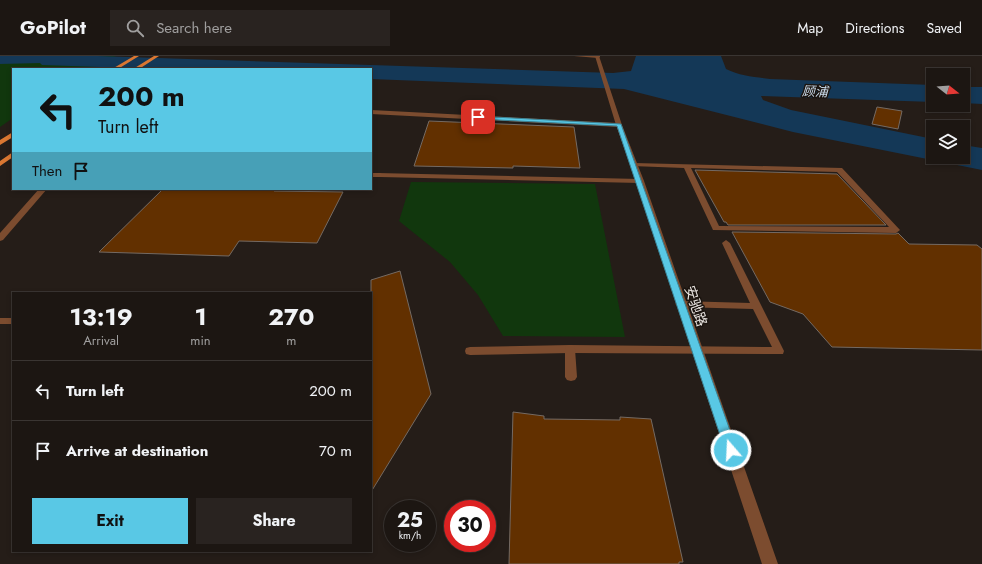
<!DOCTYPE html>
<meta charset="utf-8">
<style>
:root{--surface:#1c1612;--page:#292320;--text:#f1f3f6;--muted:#a09f9f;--line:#3a3532;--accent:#59c8e5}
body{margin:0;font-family:Jost,"Noto Sans SC",sans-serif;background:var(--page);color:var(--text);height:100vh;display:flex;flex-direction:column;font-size:15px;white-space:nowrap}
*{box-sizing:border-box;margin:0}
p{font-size:13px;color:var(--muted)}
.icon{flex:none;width:22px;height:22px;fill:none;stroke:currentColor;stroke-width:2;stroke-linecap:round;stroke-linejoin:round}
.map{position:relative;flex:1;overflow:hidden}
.sheet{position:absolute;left:12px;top:236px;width:360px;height:260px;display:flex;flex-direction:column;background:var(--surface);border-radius:0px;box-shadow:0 2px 6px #0003,0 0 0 1px var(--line)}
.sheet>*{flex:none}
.guide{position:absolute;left:12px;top:12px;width:360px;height:122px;border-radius:0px;box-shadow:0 2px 6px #0003,0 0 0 1px var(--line);background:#59c8e5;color:#111;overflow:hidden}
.needle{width:26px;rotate:107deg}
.tools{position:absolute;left:926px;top:12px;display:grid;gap:8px}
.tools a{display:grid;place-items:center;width:44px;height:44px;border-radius:0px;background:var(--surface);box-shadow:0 2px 6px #0003,0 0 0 1px var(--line);font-size:20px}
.speed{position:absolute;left:384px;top:444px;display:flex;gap:8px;font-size:20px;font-weight:700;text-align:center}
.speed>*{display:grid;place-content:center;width:52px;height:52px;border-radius:50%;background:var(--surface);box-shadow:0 2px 6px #0003,0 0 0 1px var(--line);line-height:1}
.speed small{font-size:10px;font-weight:400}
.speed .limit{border:6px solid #d22;background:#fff;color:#111}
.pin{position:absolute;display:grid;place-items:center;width:34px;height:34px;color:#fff;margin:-17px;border-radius:8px;box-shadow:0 2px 6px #0006}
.me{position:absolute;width:44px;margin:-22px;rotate:341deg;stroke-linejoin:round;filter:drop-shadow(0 0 3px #0008)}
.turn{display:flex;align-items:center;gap:14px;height:84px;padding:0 20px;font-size:18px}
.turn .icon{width:52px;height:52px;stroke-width:2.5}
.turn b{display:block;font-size:28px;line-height:34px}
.then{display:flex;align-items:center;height:38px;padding:0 20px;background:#0003;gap:8px;font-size:15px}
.eta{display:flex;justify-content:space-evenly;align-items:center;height:68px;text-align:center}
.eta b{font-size:24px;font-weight:700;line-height:28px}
.action{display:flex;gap:8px;margin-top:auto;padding:8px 20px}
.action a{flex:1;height:46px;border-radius:0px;background:var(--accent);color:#111;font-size:16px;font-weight:700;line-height:46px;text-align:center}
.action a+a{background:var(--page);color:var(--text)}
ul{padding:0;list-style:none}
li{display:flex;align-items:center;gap:12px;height:60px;padding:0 20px;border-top:1px solid var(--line)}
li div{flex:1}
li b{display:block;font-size:15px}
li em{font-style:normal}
header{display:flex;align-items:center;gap:24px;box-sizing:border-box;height:56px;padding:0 20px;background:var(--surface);border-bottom:1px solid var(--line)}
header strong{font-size:19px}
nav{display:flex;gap:22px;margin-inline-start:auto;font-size:14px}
.search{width:280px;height:36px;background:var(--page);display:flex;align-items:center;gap:10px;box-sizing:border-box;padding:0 14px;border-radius:0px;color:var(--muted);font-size:15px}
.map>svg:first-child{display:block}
.green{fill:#11370d}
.water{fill:#143857}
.building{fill:#623000;stroke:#746a63}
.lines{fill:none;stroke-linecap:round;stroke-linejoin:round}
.service{fill:#7c4c2f;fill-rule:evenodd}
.minor{fill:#7c4c2f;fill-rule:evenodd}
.primary{fill:#da7732;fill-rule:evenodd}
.route{fill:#59c8e5;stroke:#3a8295}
.labels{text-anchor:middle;stroke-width:3;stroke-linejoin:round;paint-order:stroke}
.far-water-label{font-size:13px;font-style:italic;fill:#cedfef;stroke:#1b140f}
.street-label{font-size:14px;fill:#e9e4e0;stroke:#1b140f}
</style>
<header>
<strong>GoPilot</strong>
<div class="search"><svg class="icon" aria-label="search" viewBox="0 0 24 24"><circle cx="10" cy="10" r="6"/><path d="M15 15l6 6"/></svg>Search here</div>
<nav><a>Map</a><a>Directions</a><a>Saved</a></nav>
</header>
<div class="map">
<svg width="982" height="508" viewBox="0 0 982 508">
<rect width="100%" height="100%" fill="#251d18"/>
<path class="green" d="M 0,0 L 116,0 L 92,13 L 13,13 L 13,62 L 0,71 Z
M 411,126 L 595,128 L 625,281 L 503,280 L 478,239 L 450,206 L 399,165 Z"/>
<path class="water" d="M 0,0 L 98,0 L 613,17 L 631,15 L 636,0 L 721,0 L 726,13 C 740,20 755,21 770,23 L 933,29 L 933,46 L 761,40 L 763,44 L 791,54 L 933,83 L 933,101 L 963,101 L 963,89 L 982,92 L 982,114 L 793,76 L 624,33 L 371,23 L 371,13 L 158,13 L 42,9 L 40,7 L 0,8 Z
M 963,31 L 982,31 L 982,48 L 963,47 Z"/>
<path class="building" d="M 877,51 L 902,55 L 898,73 L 872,68 Z
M 429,65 L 574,71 L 580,112 L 513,110 L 513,112 L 414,110 Z
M 695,114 L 837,118 L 886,169 L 728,169 L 726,166 L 724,166 Z
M 163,133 L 275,133 L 274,135 L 343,136 L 317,187 L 239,185 L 229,200 L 99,196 Z
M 732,176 L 896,178 L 898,177 L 909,188 L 977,189 L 982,193 L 982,294 L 832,291 L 803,258 L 770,246 Z
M 400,215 L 431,338 L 371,436 L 371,224 Z
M 513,356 L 544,360 L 544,363 L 620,364 L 620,361 L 651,363 L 683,506 L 679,506 L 679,508 L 509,508 Z"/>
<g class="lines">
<path class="service" d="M 574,0 L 600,0 L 600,1 L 598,2 Z
M 371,54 L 619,67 L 622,69 L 619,71 L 371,58 Z
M 634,107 L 842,112 L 900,174 L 896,177 L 713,174 L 684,112 L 632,110 L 632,108 ZM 691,112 L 837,116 L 889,171 L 719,170 Z
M 377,117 L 640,123 L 644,125 L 640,127 L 380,121 L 377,121 Z
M 39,133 L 47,133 L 3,184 L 0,185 L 0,177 Z
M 726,184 L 730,187 L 784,295 L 783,298 L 570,297 L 470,299 L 466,298 L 465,295 L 466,292 L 470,291 L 570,289 L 772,291 L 753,253 L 680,251 L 675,248 L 680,245 L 750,247 L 722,187 Z
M 0,262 L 13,262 L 13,268 L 0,268 Z"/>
<path class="minor" d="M 595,0 L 599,0 L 622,69 L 644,125 L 778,508 L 762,508 L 636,125 L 616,69 Z
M 371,117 L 380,117 L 384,119 L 380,121 L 371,121 Z
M 570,289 L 574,290 L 575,293 L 577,321 L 575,324 L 571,325 L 567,324 L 565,321 L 565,293 L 566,290 Z"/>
<path class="primary" d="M 134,0 L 139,0 L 118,13 L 112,13 Z
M 154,0 L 159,0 L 139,13 L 133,13 Z
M 13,76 L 13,81 L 0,89 L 0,84 Z
M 13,96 L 13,101 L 0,110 L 0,105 Z"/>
</g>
<path class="route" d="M 476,60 L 621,68 L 737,394 L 735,398 L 731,399 L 727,398 L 725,394 L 617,70 L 478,63 L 476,62 Z"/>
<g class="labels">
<g class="far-water-label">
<text transform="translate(815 35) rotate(2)" y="5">顾浦</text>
</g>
<g class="street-label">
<text transform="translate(696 250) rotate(71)" y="5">安驰路</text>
</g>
</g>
</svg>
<div class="tools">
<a><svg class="needle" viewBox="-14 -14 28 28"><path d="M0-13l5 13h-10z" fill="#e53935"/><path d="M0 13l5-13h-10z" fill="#a09f9f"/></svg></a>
<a><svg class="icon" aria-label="layers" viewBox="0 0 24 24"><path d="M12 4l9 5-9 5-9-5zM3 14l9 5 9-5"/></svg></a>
</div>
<div class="speed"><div>25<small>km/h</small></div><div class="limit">30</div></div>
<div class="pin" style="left:478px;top:61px;background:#d93025"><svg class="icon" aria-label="arrive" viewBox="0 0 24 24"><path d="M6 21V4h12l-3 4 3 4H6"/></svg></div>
<svg class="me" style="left:731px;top:394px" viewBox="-20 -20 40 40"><circle r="17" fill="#59c8e5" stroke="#fff" stroke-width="3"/><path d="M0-11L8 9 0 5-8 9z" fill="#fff"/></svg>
<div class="guide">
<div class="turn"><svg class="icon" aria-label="left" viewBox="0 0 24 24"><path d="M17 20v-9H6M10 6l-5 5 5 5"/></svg><div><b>200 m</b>Turn left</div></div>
<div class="then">Then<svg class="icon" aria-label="arrive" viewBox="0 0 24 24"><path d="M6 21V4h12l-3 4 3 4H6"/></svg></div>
</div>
<section class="sheet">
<div class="eta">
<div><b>13:19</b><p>Arrival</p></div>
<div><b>1</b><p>min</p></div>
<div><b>270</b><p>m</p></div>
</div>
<ul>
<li><svg class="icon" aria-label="left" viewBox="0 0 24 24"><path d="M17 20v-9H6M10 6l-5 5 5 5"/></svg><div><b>Turn left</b></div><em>200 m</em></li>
<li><svg class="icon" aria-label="arrive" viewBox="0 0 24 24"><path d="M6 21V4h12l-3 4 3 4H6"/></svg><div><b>Arrive at destination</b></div><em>70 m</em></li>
</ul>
<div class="action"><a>Exit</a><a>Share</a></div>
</section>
</div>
